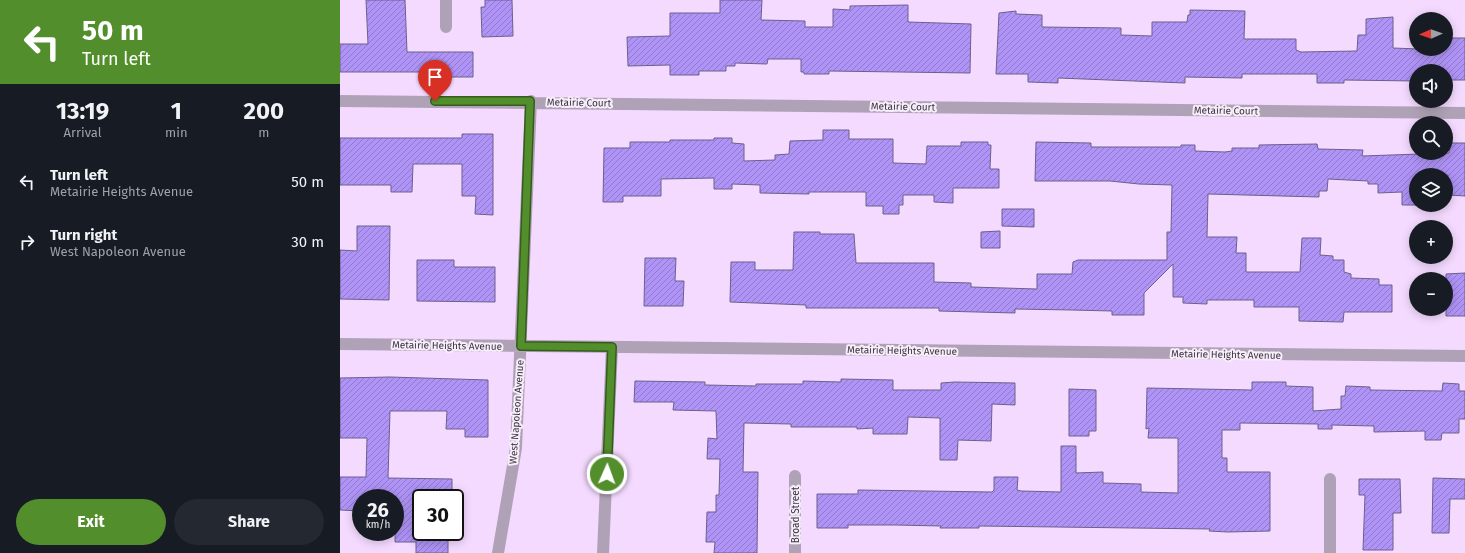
<!DOCTYPE html>
<meta charset="utf-8">
<style>
:root{--surface:#171b24;--page:#242831;--text:#f1f3f6;--muted:#9ea1a6;--accent:#538e2d}
body{margin:0;font-family:"Fira Sans",sans-serif;background:var(--page);color:var(--text);height:100vh;display:flex;flex-direction:column;font-size:15px;white-space:nowrap}
*{box-sizing:border-box;margin:0}
p{font-size:13px;color:var(--muted)}
.icon{flex:none;width:22px;height:22px;fill:none;stroke:currentColor;stroke-width:2;stroke-linecap:round;stroke-linejoin:round}
.map{position:relative;flex:1;overflow:hidden}
.details{display:flex;flex-direction:column;background:var(--surface);width:340px}
.details>*{flex:none}
.banner{background:#538e2d;color:#fff;overflow:hidden}
.needle{width:26px;rotate:268deg}
.tools{position:absolute;left:1069px;top:12px;display:grid;gap:8px}
.tools a{display:grid;place-items:center;width:44px;height:44px;border-radius:50%;background:var(--surface);box-shadow:0 2px 10px #0003;font-size:20px}
.speed{position:absolute;left:12px;top:489px;display:flex;gap:8px;font-size:20px;font-weight:700;text-align:center}
.speed>*{display:grid;place-content:center;width:52px;height:52px;border-radius:50%;background:var(--surface);box-shadow:0 2px 10px #0003;line-height:1}
.speed small{font-size:10px;font-weight:400}
.speed .limit{border:2px solid #111;border-radius:6px;background:#fff;color:#111}
.pin{position:absolute;display:grid;place-items:center;width:34px;height:34px;color:#fff;margin:-41px -17px;border-radius:50% 50% 50% 0;rotate:-45deg;box-shadow:0 0 4px #0007}
.pin .icon{rotate:45deg}
.me{position:absolute;width:44px;margin:-22px;rotate:2deg;stroke-linejoin:round;filter:drop-shadow(0 0 3px #0008)}
.turn{display:flex;align-items:center;gap:14px;height:84px;padding:0 16px;font-size:18px}
.turn .icon{width:52px;height:52px;stroke-width:2.5}
.turn b{display:block;font-size:28px;line-height:34px}
.eta{display:flex;justify-content:space-evenly;align-items:center;height:68px;text-align:center}
.eta b{font-size:24px;font-weight:700;line-height:28px}
.primary-button{display:flex;gap:8px;margin-top:auto;padding:8px 16px}
.primary-button a{flex:1;height:46px;border-radius:24px;background:var(--accent);color:#fff;font-size:16px;font-weight:700;line-height:46px;text-align:center}
.primary-button a+a{background:var(--page);color:var(--text)}
ul{padding:0;list-style:none}
li{display:flex;align-items:center;gap:12px;height:60px;padding:0 16px}
li div{flex:1}
li b{display:block;font-size:15px}
li em{font-style:normal}
main{display:flex;flex:1;min-height:0}
.map>svg:first-child{display:block}
.building{fill:url(#building-hatch);stroke:#6b608c}
.lines{fill:none;stroke-linecap:round;stroke-linejoin:round}
.minor{stroke:#b0a2b6;stroke-width:12}
.route-casing{stroke:#365c1d;stroke-width:10}
.route{stroke:#538e2d;stroke-width:7}
.labels{text-anchor:middle;stroke-width:4;stroke-linejoin:round;paint-order:stroke}
.street-label{font-size:10px;fill:#3e3244;stroke:#f6eff9}
</style>
<main>
<section class="details">
<div class="banner">
<div class="turn"><svg class="icon" aria-label="left" viewBox="0 0 24 24"><path d="M17 20v-9H6M10 6l-5 5 5 5"/></svg><div><b>50 m</b>Turn left</div></div>
</div>
<div class="eta">
<div><b>13:19</b><p>Arrival</p></div>
<div><b>1</b><p>min</p></div>
<div><b>200</b><p>m</p></div>
</div>
<ul>
<li><svg class="icon" aria-label="left" viewBox="0 0 24 24"><path d="M17 20v-9H6M10 6l-5 5 5 5"/></svg><div><b>Turn left</b><p>Metairie Heights Avenue</p></div><em>50 m</em></li>
<li><svg class="icon" aria-label="right" viewBox="0 0 24 24"><path d="M7 20v-9h11M14 6l5 5-5 5"/></svg><div><b>Turn right</b><p>West Napoleon Avenue</p></div><em>30 m</em></li>
</ul>
<div class="primary-button"><a>Exit</a><a>Share</a></div>
</section>
<div class="map">
<svg width="1125" height="553" viewBox="0 0 1125 553">
<defs>
<pattern id="building-hatch" width="6" height="6" patternUnits="userSpaceOnUse"><rect width="6" height="6" fill="#af93f6"/><path d="M-1 1l2-2M0 6l6-6M5 7l2-2" fill="none" stroke="#9079c9"/></pattern>
</defs>
<rect width="100%" height="100%" fill="#f4daff"/>
<path class="building" d="M 26,0 L 65,0 L 67,52 L 133,52 L 133,77 L 80,77 L 80,72 L 0,72 L 0,44 L 28,44 Z
M 145,0 L 172,0 L 173,36 L 142,37 L 141,7 L 145,7 Z
M 380,0 L 422,0 L 421,20 L 465,21 L 465,27 L 493,27 L 493,9 L 510,10 L 510,6 L 568,5 L 568,22 L 631,24 L 630,73 L 489,71 L 489,74 L 464,74 L 464,72 L 461,72 L 461,59 L 428,59 L 427,64 L 395,63 L 395,66 L 386,66 L 386,71 L 359,71 L 359,75 L 330,75 L 330,65 L 288,66 L 287,37 L 330,36 L 330,13 L 380,13 Z
M 850,10 L 905,11 L 904,39 L 956,39 L 956,50 L 961,52 L 1017,51 L 1018,35 L 1026,35 L 1026,19 L 1053,17 L 1053,48 L 1104,50 L 1106,49 L 1106,38 L 1125,38 L 1125,80 L 1106,80 L 1106,71 L 1076,71 L 1076,81 L 1004,80 L 1004,83 L 977,83 L 977,74 L 902,74 L 902,78 L 845,77 L 845,83 L 718,78 L 718,83 L 688,82 L 688,74 L 656,74 L 659,13 L 676,11 L 676,14 L 702,15 L 702,27 L 781,28 L 781,35 L 812,36 L 812,22 L 847,22 L 848,15 L 850,15 Z
M 483,130 L 509,130 L 509,139 L 553,139 L 553,163 L 586,164 L 587,146 L 621,146 L 621,142 L 648,142 L 648,145 L 651,145 L 650,169 L 659,169 L 659,188 L 613,188 L 613,203 L 594,202 L 594,195 L 563,195 L 563,205 L 559,205 L 559,214 L 543,214 L 543,206 L 526,206 L 526,192 L 469,192 L 469,194 L 420,193 L 420,185 L 392,184 L 392,189 L 374,189 L 374,178 L 321,179 L 321,196 L 283,196 L 283,202 L 263,202 L 264,148 L 290,148 L 290,142 L 330,142 L 330,140 L 374,140 L 374,138 L 392,138 L 392,143 L 404,144 L 404,161 L 435,160 L 435,155 L 449,154 L 450,141 L 483,140 Z
M 122,134 L 153,134 L 153,215 L 135,214 L 136,196 L 122,196 L 122,164 L 73,164 L 72,192 L 51,192 L 51,185 L 0,185 L 0,138 L 122,138 Z
M 696,142 L 751,143 L 751,147 L 841,147 L 841,145 L 855,145 L 855,151 L 885,152 L 892,151 L 892,148 L 919,148 L 919,145 L 977,144 L 978,149 L 1023,150 L 1022,156 L 1109,153 L 1109,143 L 1125,143 L 1125,196 L 1108,195 L 1108,175 L 1076,175 L 1076,205 L 1062,205 L 1062,192 L 1038,193 L 1038,184 L 1028,184 L 1028,181 L 988,179 L 987,191 L 979,191 L 979,197 L 868,194 L 867,237 L 897,237 L 896,253 L 906,253 L 906,272 L 960,272 L 962,238 L 981,238 L 980,255 L 993,256 L 993,260 L 1004,260 L 1004,272 L 1011,274 L 1011,278 L 1039,279 L 1039,285 L 1052,285 L 1052,312 L 1004,312 L 1003,322 L 959,321 L 959,307 L 914,307 L 914,300 L 867,300 L 867,304 L 843,303 L 843,297 L 833,297 L 833,264 L 804,293 L 804,315 L 772,315 L 772,311 L 732,310 L 675,309 L 675,313 L 599,311 L 599,308 L 466,308 L 466,305 L 390,302 L 391,262 L 415,262 L 415,270 L 453,270 L 454,232 L 480,232 L 480,234 L 514,234 L 516,263 L 594,263 L 594,282 L 631,283 L 631,287 L 697,289 L 697,274 L 732,274 L 733,262 L 738,260 L 827,260 L 827,232 L 831,232 L 832,185 L 799,184 L 770,181 L 695,181 Z
M 662,209 L 694,209 L 694,227 L 662,226 Z
M 17,226 L 50,226 L 49,300 L 0,299 L 0,250 L 17,251 Z
M 660,231 L 660,248 L 641,248 L 641,232 Z
M 305,258 L 336,258 L 335,281 L 344,281 L 343,306 L 304,306 Z
M 77,260 L 114,260 L 114,267 L 155,267 L 155,302 L 77,301 Z
M 1125,273 L 1125,316 L 1106,316 L 1106,274 Z
M 50,377 L 148,380 L 148,437 L 125,437 L 125,429 L 106,429 L 107,411 L 50,411 L 48,478 L 112,479 L 112,498 L 81,498 L 81,532 L 108,532 L 108,553 L 76,553 L 76,542 L 55,542 L 55,498 L 21,498 L 21,511 L 0,510 L 0,477 L 26,477 L 27,438 L 0,438 L 0,378 Z
M 501,379 L 553,380 L 553,390 L 601,390 L 601,383 L 615,382 L 675,383 L 675,405 L 652,404 L 651,441 L 618,440 L 617,460 L 600,460 L 600,418 L 568,417 L 567,434 L 533,434 L 533,428 L 517,429 L 517,427 L 451,427 L 451,424 L 404,423 L 403,472 L 418,472 L 417,553 L 374,553 L 375,542 L 366,542 L 367,512 L 376,512 L 376,495 L 379,495 L 380,459 L 367,459 L 368,438 L 377,439 L 376,411 L 333,410 L 334,402 L 294,402 L 295,381 L 365,382 L 365,385 L 416,386 L 416,384 L 463,384 L 463,381 L 501,382 Z
M 912,382 L 946,382 L 946,386 L 973,387 L 973,411 L 1001,409 L 1001,396 L 1005,396 L 1006,386 L 1030,387 L 1030,390 L 1102,391 L 1103,383 L 1119,384 L 1119,391 L 1125,391 L 1125,419 L 1119,419 L 1119,433 L 1102,433 L 1101,440 L 1085,440 L 1085,431 L 1034,432 L 1034,426 L 992,425 L 992,429 L 978,429 L 978,424 L 900,423 L 900,430 L 882,430 L 882,458 L 887,458 L 887,472 L 930,472 L 930,531 L 888,532 L 869,531 L 870,529 L 639,526 L 639,528 L 600,528 L 601,526 L 556,525 L 508,525 L 508,528 L 477,528 L 477,494 L 518,494 L 518,490 L 652,492 L 654,490 L 654,477 L 678,477 L 677,490 L 681,491 L 721,492 L 721,446 L 736,446 L 736,473 L 763,472 L 763,483 L 801,484 L 801,492 L 838,493 L 838,438 L 808,438 L 809,428 L 806,429 L 807,388 L 912,390 Z
M 729,389 L 756,390 L 756,431 L 749,431 L 749,436 L 729,436 Z
M 1093,478 L 1125,479 L 1125,499 L 1110,499 L 1109,533 L 1092,533 Z
M 1019,479 L 1060,479 L 1061,513 L 1053,513 L 1053,550 L 1023,550 L 1025,495 L 1019,495 Z"/>
<g class="lines">
<path class="minor" d="M 106,0 L 106,27
M 0,101 L 1125,113
M 0,344 L 1125,356
M 455,476 L 455,553
M 990,479 L 990,553
M 158,553 L 176,448 L 191,101
M 263,553 L 272,347"/>
</g>
<g class="lines">
<g class="route-casing">
<path id="route" d="M 95,101 L 190,101 L 181,346 L 272,347 L 267,474"/>
</g>
<use href="#route" class="route"/>
</g>
<g class="labels">
<g class="street-label">
<text transform="translate(239 102) rotate(1)" y="4">Metairie Court</text>
<text transform="translate(563 106) rotate(1)" y="4">Metairie Court</text>
<text transform="translate(886 110) rotate(1)" y="4">Metairie Court</text>
<text transform="translate(107 345) rotate(1)" y="4">Metairie Heights Avenue</text>
<text transform="translate(562 350) rotate(1)" y="4">Metairie Heights Avenue</text>
<text transform="translate(886 354) rotate(1)" y="4">Metairie Heights Avenue</text>
<text transform="translate(176 412) rotate(-86)" y="4">West Napoleon Avenue</text>
<text transform="translate(455 515) rotate(-90)" y="4">Broad Street</text>
</g>
</g>
</svg>
<div class="tools">
<a><svg class="needle" viewBox="-14 -14 28 28"><path d="M0-13l5 13h-10z" fill="#e53935"/><path d="M0 13l5-13h-10z" fill="#9ea1a6"/></svg></a>
<a><svg class="icon" aria-label="sound" viewBox="0 0 24 24"><path d="M4 9h4l5-4v14l-5-4H4zM17 9q2 3 0 6"/></svg></a>
<a><svg class="icon" aria-label="search" viewBox="0 0 24 24"><circle cx="10" cy="10" r="6"/><path d="M15 15l6 6"/></svg></a>
<a><svg class="icon" aria-label="layers" viewBox="0 0 24 24"><path d="M12 4l9 5-9 5-9-5zM3 14l9 5 9-5"/></svg></a>
<a>+</a>
<a>−</a>
</div>
<div class="speed"><div>26<small>km/h</small></div><div class="limit">30</div></div>
<div class="pin" style="left:95px;top:101px;background:#d93025"><svg class="icon" aria-label="arrive" viewBox="0 0 24 24"><path d="M6 21V4h12l-3 4 3 4H6"/></svg></div>
<svg class="me" style="left:267px;top:474px" viewBox="-20 -20 40 40"><circle r="17" fill="#538e2d" stroke="#fff" stroke-width="3"/><path d="M0-11L8 9 0 5-8 9z" fill="#fff"/></svg>
</div>
</main>
